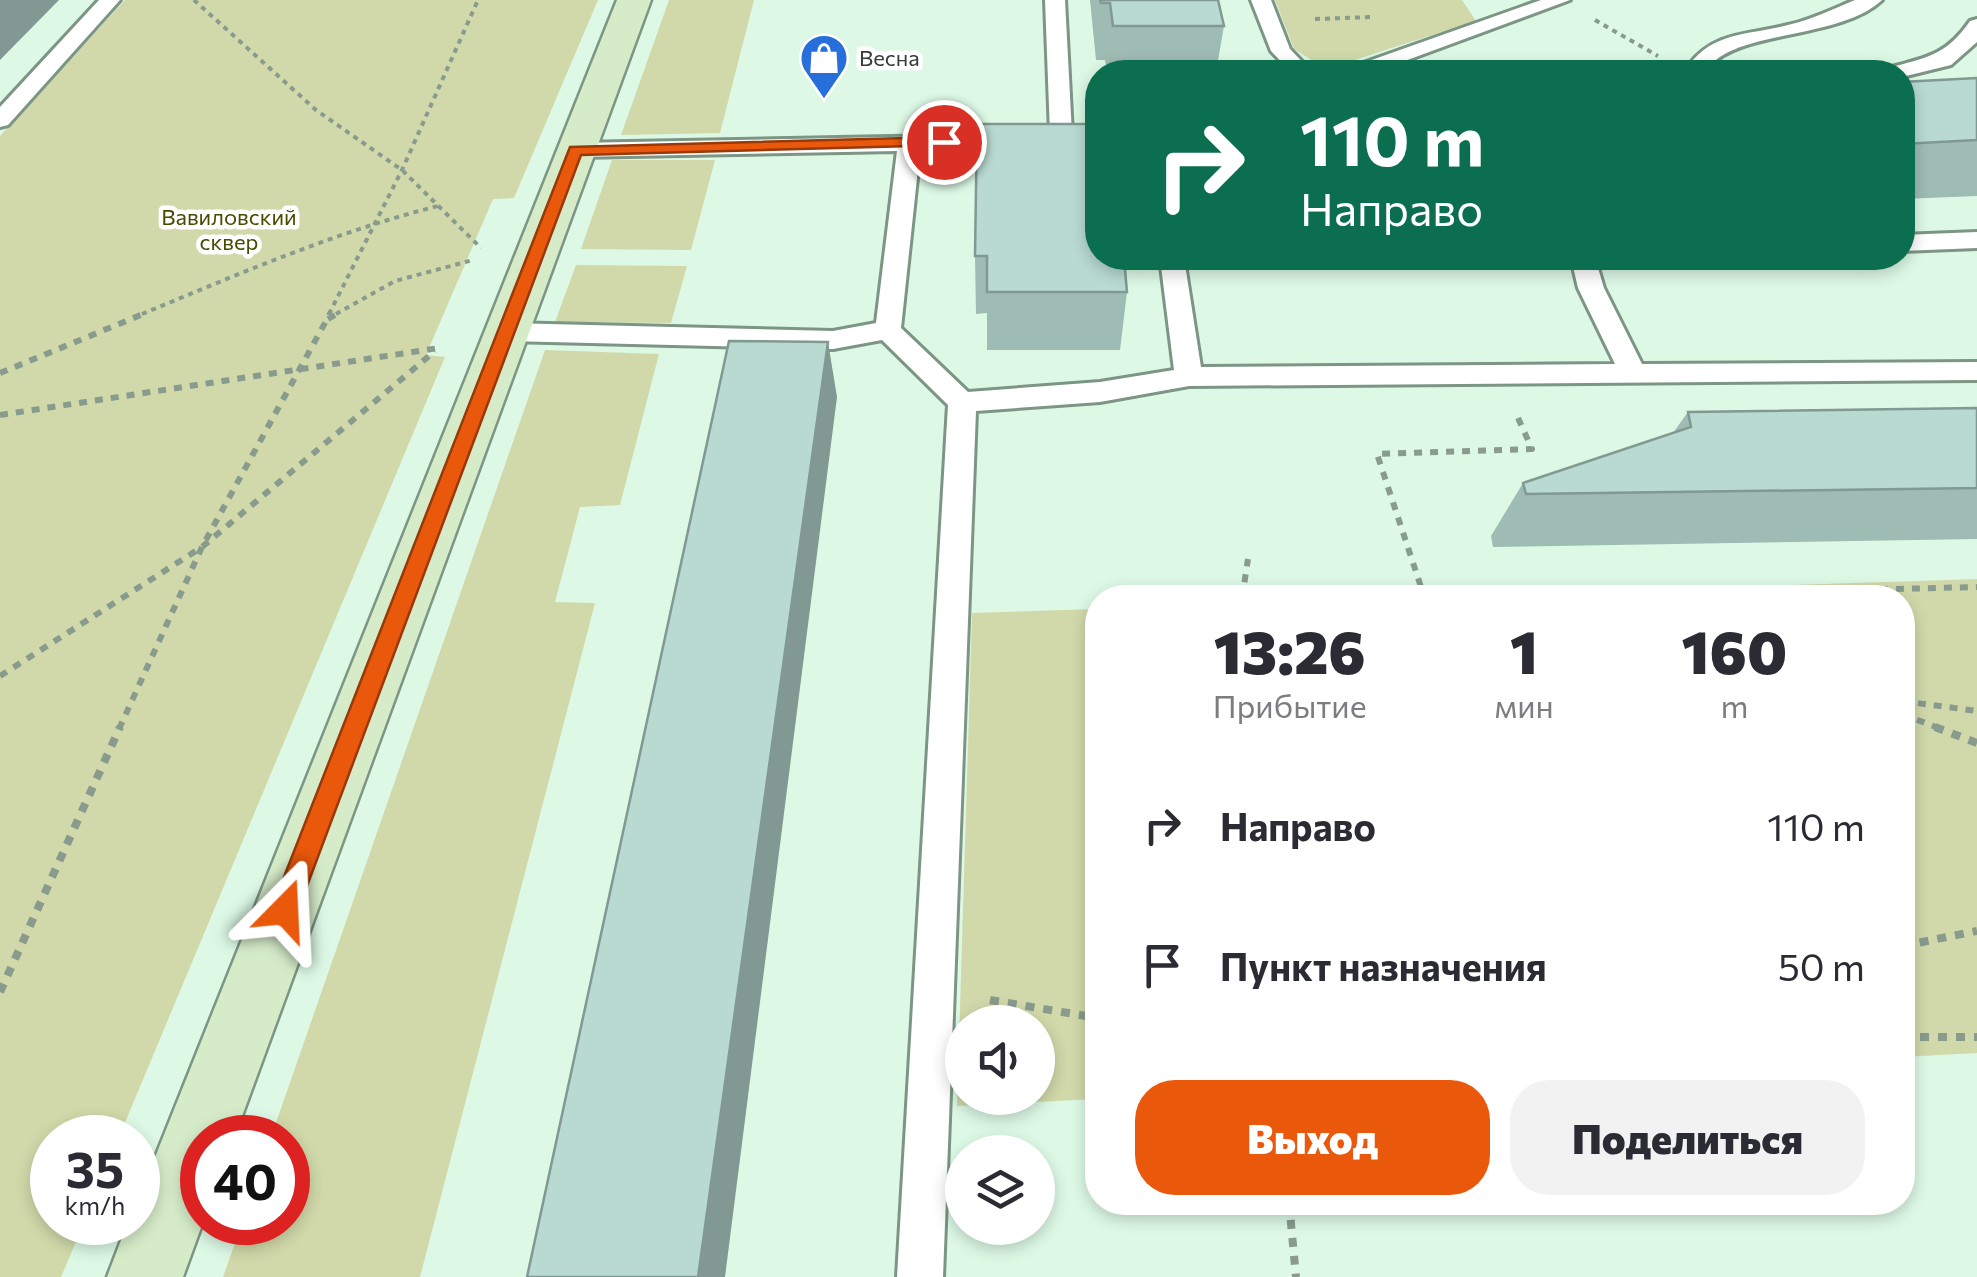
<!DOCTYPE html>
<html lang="ru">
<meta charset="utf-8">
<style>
:root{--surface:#fff;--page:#f2f2f3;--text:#2b2b33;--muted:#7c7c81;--accent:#ea580c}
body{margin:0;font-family:Commissioner,sans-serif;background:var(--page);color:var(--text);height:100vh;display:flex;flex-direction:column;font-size:38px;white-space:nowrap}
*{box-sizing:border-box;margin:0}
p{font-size:32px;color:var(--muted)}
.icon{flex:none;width:55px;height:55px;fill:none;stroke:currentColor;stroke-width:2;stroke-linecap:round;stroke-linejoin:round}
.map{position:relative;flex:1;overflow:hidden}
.side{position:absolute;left:1085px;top:585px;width:830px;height:630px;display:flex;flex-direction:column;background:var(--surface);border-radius:40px;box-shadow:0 5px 15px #0003}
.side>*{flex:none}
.banner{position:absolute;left:1085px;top:60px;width:830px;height:210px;border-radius:40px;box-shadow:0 5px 15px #0003;background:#0b6e4f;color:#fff;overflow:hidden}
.tools{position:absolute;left:945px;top:1005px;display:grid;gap:20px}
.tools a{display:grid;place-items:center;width:110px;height:110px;border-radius:50%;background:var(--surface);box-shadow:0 5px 15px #0003;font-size:50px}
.speed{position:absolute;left:30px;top:1115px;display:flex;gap:20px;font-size:50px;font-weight:700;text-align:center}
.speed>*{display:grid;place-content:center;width:130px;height:130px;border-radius:50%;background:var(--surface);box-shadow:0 5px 15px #0003;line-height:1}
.speed small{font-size:25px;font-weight:400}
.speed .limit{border:15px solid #d22;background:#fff;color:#111}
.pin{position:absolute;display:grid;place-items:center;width:85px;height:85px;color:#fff;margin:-42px;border:5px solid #fff;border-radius:50%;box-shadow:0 2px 10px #0007}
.me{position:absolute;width:110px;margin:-55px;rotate:21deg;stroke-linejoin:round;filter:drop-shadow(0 0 8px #0008)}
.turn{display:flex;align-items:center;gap:35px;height:210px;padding:0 50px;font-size:45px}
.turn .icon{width:130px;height:130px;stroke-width:2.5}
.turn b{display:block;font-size:70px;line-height:85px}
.eta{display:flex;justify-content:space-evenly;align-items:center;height:170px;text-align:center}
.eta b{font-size:60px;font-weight:800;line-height:70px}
.action{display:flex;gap:20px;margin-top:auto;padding:20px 50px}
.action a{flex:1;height:115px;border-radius:40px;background:var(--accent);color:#fff;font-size:40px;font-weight:800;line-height:115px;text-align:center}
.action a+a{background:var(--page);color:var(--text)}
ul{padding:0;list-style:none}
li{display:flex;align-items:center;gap:30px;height:140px;padding:0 50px}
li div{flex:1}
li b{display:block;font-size:38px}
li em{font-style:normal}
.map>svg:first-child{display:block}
.green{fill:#d1d9aa;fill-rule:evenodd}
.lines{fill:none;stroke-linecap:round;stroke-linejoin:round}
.lane-casing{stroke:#7c9584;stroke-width:6}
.secondary-casing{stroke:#7c9584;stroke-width:5}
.path-far2{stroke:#889b8d;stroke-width:4;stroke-dasharray:5 5;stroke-linecap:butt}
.path-far1{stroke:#889b8d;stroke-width:6;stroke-dasharray:8 8;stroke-linecap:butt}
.path{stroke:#889b8d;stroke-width:8;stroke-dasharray:9 9;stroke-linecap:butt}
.lane{fill:#fff;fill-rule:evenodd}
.secondary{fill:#d6ecc9;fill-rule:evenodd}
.wall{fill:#9ebbb4}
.shaded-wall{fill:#819992}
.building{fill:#b8dad1;stroke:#819992;stroke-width:2.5}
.route{fill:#ea580c;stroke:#983908;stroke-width:2.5}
.labels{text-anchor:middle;stroke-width:9;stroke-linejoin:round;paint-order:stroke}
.far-poi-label{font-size:22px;fill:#333e36;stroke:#fff;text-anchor:start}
.far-park-label{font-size:22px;fill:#474d00;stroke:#fff}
</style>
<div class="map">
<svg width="1977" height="1277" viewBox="0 0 1977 1277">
<rect width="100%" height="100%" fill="#ddf9e6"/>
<path class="green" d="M 125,0 L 598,0 L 514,198 L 493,199 L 426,355 L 445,357 L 119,1137 L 52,1138 L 52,1222 L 84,1223 L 61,1277 L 0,1277 L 0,136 Z
M 669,0 L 754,0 L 720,133 L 621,135 Z
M 1275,0 L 1462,0 L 1476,21 L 1339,65 L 1315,62 L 1294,49 Z
M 612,160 L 715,160 L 691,250 L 581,249 Z
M 576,265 L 687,266 L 671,323 L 555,322 Z
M 545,350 L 659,354 L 620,505 L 580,507 L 555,602 L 595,603 L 420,1277 L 223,1277 L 242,1223 L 288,1222 L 288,1138 L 271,1137 Z
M 1977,579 L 1977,1053 L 1903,1057 L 1902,598 L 1433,597 Z
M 1097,609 L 1097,1099 L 957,1106 L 972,613 ZM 962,1022 L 1038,1022 L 1038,1098 L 962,1098 Z"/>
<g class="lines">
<g class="lane-casing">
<path id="lane" d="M 99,0 L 120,0 L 8,125 L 0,127 L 0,107 Z
M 1045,0 L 1065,0 L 1072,134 L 1098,133 L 1098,147 L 920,150 L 901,328 L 968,392 L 1100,382 L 1174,370 L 1160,258 L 1184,258 L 1201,367 L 1615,364 L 1578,288 L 1571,258 L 1595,258 L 1604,288 L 1642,364 L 1977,362 L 1977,380 L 1189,386 L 1100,402 L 976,411 L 943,1277 L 897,1277 L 948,405 L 882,340 L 833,349 L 505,341 L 496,338 L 492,332 L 496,326 L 505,323 L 833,331 L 876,323 L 897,151 L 575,157 L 564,150 L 575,143 L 1050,134 Z
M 1251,0 L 1271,0 L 1290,49 L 1312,72 L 1291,72 L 1271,51 Z
M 1541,0 L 1570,0 L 1375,72 L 1345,72 L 1349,68 Z
M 1855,0 L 1882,0 C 1841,39 1740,30 1710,66 L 1713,72 L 1693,72 L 1689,65 C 1714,31 1751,35 1788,25 C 1811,20 1833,9 1855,0 Z
M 1977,19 L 1977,42 L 1951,65 L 1902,77 L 1902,72 L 1884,72 L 1888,68 C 1926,58 1947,55 1970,21 Z
M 1977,232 L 1977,248 L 1902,251 L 1902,235 Z"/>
</g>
<g class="secondary-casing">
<path id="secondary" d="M 617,0 L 651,0 L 234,1138 L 202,1138 L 203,1222 L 183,1277 L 107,1277 L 128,1222 L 138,1222 L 138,1200 Z"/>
</g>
<path class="path-far2" d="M 194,0 L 316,110 L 402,170 L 481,248
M 1315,19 L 1373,17
M 1595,20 L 1658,56
M 142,314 C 239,274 335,232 438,206
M 329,314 L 402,170 L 478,0
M 336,314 L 395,281 L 473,260"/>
<path class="path-far1" d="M 328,319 L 340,312
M 0,373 L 148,312
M 0,415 L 439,348
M 1518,418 L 1532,449 L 1377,454 L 1424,596 L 1609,598
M 1608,596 L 1977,587
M 1242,598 L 1248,559
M 0,676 L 202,547 L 435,351
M 1902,701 L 1977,711
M 1902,714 L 1941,729
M 119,729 L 202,547 L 331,312"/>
<path class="path" d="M 1935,727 L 1977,743
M 1902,946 L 1977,931
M 0,992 L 120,727
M 990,1000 L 1098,1018
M 1902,1037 L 1977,1037
M 1289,1202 L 1296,1277"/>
<use href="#lane" class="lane"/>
<use href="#secondary" class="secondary"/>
</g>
<path class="wall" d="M 1090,0 L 1218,0 L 1224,26 L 1216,72 L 1107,72 L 1105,60 L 1096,60 Z
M 1977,78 L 1977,196 L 1902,199 L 1902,82 Z
M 975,256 L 1098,258 L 1127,292 L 1120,350 L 987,350 L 987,313 L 976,314 Z
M 1977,408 L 1977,539 L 1493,547 L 1491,536 L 1523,483 L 1673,433 L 1688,412 Z"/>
<path class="shaded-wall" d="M 0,0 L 59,0 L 0,60 Z
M 828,342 L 837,397 L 725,1277 L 698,1277 Z"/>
<path class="building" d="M 1100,0 L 1218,0 L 1224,26 L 1113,26 L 1110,3 L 1101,3 Z
M 1977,78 L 1977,140 L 1902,144 L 1902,82 Z
M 977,124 L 1097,124 L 1098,258 L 1124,258 L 1127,292 L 987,292 L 987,256 L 975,256 Z
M 729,341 L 828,342 L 698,1277 L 527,1277 Z
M 1977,408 L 1977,488 L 1526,494 L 1523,483 L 1691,427 L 1688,412 Z"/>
<path class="route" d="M 944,137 L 949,139 L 949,145 L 581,155 L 298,910 L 294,919 L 285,923 L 275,919 L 271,910 L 570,147 Z"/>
<defs>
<g id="shop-pin" transform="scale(2.5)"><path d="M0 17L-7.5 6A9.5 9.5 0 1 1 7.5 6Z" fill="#2770dc" stroke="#fff"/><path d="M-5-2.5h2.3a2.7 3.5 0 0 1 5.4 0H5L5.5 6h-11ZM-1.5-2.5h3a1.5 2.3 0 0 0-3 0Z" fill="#fff"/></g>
</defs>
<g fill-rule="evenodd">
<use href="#shop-pin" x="824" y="58"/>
</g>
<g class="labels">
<g class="far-poi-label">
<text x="859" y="66">Весна</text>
</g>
<g class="far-park-label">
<text x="229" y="225">Вавиловский<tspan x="229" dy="25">сквер</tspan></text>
</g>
</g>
</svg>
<div class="tools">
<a><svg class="icon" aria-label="sound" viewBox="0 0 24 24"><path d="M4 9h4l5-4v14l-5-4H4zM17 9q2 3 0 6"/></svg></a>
<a><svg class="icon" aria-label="layers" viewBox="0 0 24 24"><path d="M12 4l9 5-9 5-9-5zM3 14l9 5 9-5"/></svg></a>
</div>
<div class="speed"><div>35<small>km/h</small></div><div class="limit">40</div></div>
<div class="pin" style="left:944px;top:142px;background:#d93025"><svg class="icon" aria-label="arrive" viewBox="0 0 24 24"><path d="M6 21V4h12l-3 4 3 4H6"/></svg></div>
<svg class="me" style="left:285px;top:910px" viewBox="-20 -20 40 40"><path d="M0-17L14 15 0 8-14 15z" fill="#ea580c" stroke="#fff" stroke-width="4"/></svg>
<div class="banner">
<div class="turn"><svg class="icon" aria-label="right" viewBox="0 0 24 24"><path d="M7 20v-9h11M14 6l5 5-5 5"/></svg><div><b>110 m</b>Направо</div></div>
</div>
<section class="side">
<div class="eta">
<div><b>13:26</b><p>Прибытие</p></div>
<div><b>1</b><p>мин</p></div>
<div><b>160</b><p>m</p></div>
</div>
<ul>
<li><svg class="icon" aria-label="right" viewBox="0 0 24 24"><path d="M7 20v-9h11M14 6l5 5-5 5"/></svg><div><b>Направо</b></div><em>110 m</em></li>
<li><svg class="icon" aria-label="arrive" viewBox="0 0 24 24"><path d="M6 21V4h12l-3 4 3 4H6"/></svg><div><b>Пункт назначения</b></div><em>50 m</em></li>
</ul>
<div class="action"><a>Выход</a><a>Поделиться</a></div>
</section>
</div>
